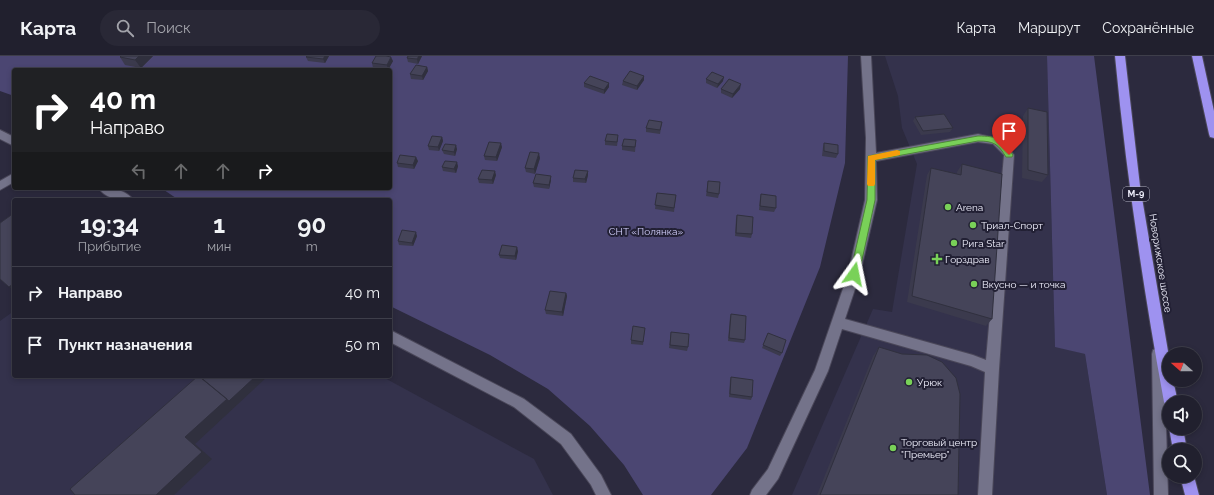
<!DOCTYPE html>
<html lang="ru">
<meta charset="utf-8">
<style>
:root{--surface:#21202e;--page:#292836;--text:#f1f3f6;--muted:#a2a3aa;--line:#3e3e4a}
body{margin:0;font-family:Raleway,sans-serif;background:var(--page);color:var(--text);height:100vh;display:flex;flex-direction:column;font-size:15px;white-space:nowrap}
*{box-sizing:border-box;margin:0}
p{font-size:13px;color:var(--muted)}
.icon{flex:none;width:22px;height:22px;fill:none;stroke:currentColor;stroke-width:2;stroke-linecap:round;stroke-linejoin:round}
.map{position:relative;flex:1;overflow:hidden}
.side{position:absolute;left:12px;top:142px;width:380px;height:180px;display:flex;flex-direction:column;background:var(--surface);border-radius:4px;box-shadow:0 2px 6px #0003,0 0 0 1px var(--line)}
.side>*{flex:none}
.guide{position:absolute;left:12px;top:12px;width:380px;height:122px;border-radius:4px;box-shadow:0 2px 6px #0003,0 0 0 1px var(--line);background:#202124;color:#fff;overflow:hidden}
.needle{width:26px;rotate:291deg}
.tools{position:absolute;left:1162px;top:291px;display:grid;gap:8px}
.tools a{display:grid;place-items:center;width:40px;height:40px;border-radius:50%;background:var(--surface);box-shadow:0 2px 6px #0003,0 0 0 1px var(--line);font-size:20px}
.pin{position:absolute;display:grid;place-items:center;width:34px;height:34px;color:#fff;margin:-41px -17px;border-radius:50% 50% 50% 0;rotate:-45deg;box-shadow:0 0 4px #0007}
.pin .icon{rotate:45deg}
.me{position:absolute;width:44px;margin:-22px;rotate:12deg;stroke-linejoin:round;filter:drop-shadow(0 0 3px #0008)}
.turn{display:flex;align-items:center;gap:14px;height:84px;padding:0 12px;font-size:18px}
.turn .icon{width:52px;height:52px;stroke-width:2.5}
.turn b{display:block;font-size:28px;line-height:34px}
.lanes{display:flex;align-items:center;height:38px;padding:0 12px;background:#0003;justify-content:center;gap:20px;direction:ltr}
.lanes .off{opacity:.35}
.eta{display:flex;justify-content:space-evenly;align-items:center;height:68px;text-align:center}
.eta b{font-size:24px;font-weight:700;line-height:28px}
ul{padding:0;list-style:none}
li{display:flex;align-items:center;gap:12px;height:52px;padding:0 12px;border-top:1px solid var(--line)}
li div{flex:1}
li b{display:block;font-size:15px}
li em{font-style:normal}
header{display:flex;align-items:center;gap:24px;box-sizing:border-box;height:56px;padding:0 20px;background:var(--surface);border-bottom:1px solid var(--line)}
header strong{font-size:19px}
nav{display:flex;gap:22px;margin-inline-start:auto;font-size:14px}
.search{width:280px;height:36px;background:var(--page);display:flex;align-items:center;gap:10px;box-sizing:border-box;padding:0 14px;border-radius:22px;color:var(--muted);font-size:15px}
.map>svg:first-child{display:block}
.built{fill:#34324c}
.green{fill:#4b4672}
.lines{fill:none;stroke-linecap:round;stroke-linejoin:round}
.minor-casing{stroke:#4a4759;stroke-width:2}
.highway-casing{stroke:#4a4759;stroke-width:2}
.minor{fill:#74738a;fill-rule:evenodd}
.highway{fill:#9e92f0;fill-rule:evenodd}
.wall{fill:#3b3a4d}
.shaded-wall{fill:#30303e}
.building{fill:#454459;stroke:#30303e}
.route{fill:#79d158;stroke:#4f8839}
.slow{fill:#f59e0b}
.poi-dot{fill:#79d158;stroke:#222034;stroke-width:1.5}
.labels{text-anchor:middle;stroke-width:4;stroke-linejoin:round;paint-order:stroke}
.shield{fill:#222034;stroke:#b2b2c1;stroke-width:1}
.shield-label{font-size:9px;font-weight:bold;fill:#f0f0fd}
.poi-label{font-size:10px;fill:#f0f0fd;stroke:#222034;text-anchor:start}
.park-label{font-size:10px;fill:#d4d1fe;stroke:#222034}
.street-label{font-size:10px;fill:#f0f0fd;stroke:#222034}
</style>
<header>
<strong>Карта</strong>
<div class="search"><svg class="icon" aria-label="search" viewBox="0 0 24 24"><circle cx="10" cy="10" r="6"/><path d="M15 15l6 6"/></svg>Поиск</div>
<nav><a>Карта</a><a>Маршрут</a><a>Сохранённые</a></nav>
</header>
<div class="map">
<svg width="1214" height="439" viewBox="0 0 1214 439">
<rect width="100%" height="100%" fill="#2c2a3e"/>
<path class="built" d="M 885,0 L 1047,0 L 1055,290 L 1085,298 L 1107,439 L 792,439 L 873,253 L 892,256 L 917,108 L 902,72 L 898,40 Z
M 14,255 L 14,320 L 381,320 L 534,403 L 553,439 L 0,439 L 0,265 Z"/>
<path class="green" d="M 0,0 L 848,0 L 845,107 L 820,211 L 747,392 L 711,439 L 643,439 L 624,409 L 590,370 L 548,333 L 490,299 L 390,250 L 390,144 L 179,144 L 161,132 L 390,132 L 390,14 L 14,14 L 14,40 L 0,35 Z
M 1047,0 L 1094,0 L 1150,439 L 1107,439 L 1085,298 L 1055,291 Z"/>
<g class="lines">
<g class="minor-casing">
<path id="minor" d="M 861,0 L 871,0 L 876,97 L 978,78 L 1000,83 L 1006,88 L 1014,99 L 999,313 L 992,439 L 978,439 L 985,316 L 971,310 L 842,273 L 828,315 L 778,423 L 766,439 L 750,439 L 752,434 L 768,413 L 815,314 L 848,218 L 865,144 L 866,82 ZM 978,86 L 993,88 L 1004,99 L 986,304 L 973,299 L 845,263 L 860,218 L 877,144 L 876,105 Z
M 0,74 L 14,81 L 14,90 L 0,83 Z
M 14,117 L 14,126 L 0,134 L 0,125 Z
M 99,132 C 109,132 126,133 133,144 C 121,144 105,143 99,132 Z
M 390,274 L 524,343 L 571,378 L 601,419 L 611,439 L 596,439 L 591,429 L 561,388 L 514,351 L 390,286 Z
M 1158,292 L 1163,294 L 1164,298 L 1168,439 L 1154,439 L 1152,298 L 1153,294 Z"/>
</g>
<g class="highway-casing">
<path id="highway" d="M 1115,0 L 1125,0 L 1140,130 L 1169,301 L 1169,324 L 1173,324 L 1178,346 L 1169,346 L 1169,352 L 1166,350 L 1164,346 C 1143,231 1126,116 1115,0 Z
M 1192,0 L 1202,0 L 1214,55 L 1214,82 L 1210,81 L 1209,78 Z
M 1169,372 L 1183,372 L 1187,394 L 1173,394 Z
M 1180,420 L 1194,420 L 1199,439 L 1185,439 Z"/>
</g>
<use href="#minor" class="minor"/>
<use href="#highway" class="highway"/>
</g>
<path class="wall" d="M 153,0 L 141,12 L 125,9 L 120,1 Z
M 307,0 L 329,0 L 325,7 L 308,5 L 306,1 Z
M 422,0 L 418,8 L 408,6 L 407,2 Z
M 393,5 L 388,14 L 373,12 L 372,7 Z
M 427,11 L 428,15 L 423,24 L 411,23 L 410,18 Z
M 706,23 L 723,25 L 717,32 L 706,27 Z
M 644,24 L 637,34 L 622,29 L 623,25 Z
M 584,27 L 609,31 L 604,38 L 584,31 Z
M 721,33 L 740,33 L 732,42 L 721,37 Z
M 1028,52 L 1048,119 L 1042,126 L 1022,122 L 1023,60 Z
M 915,61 L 953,72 L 950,76 L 921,79 L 913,65 Z
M 662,66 L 660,78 L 646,76 L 646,72 Z
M 442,81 L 443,85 L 439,95 L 429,94 L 428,90 Z
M 618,83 L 617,90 L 605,89 L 605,85 Z
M 636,84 L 635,96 L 622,94 L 622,90 Z
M 824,87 L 838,98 L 836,102 L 822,100 L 823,91 Z
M 502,91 L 497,105 L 485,104 L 484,100 Z
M 457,93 L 455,100 L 444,98 L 442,94 Z
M 540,102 L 535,118 L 526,116 L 525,112 Z
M 418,105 L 414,113 L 398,111 L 397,107 Z
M 962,108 L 992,263 L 986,270 L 907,246 L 927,119 L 931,112 L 957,118 L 957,116 Z
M 458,110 L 456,117 L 443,115 L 442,111 Z
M 588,115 L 588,119 L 586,127 L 573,126 L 573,122 Z
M 496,119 L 493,128 L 479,127 L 478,123 Z
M 551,124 L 549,133 L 534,131 L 533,127 Z
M 708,125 L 719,138 L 718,142 L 706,140 Z
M 657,137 L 676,139 L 674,156 L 655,153 Z
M 761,138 L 776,152 L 774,156 L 759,154 L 760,142 Z
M 737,159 L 752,178 L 751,182 L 735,180 L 736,163 Z
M 417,180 L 413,190 L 399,189 L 398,185 Z
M 518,195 L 516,204 L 500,202 L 499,199 Z
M 566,237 L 567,240 L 563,260 L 546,258 L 545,254 Z
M 731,258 L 745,284 L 744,287 L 728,285 L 730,261 Z
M 645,272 L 643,289 L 631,288 L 631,284 Z
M 671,276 L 688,291 L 687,295 L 669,292 Z
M 768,277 L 782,297 L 780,300 L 762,292 Z
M 879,291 L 958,439 L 817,439 L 873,300 Z
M 731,321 L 752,341 L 751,344 L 729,341 L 730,324 Z"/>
<path class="shaded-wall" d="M 139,0 L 153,0 L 141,12 L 135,4 Z
M 325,0 L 329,0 L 325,7 L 323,3 Z
M 419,0 L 422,0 L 418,8 L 417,3 Z
M 391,1 L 393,5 L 388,14 L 387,9 Z
M 427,11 L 428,15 L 423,24 L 422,20 Z
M 644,20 L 644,24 L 637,34 L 637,30 Z
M 724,21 L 723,25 L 717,32 L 718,28 Z
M 609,27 L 609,31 L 604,38 L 604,34 Z
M 741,28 L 740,33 L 732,42 L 733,38 Z
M 442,81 L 443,85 L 439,95 L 438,91 Z
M 501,87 L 502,91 L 497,105 L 496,101 Z
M 456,89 L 457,93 L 455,100 L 454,96 Z
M 539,97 L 540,102 L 535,118 L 534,113 Z
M 416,101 L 418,105 L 414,113 L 413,109 Z
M 457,106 L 458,110 L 456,117 L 454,113 Z
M 495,115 L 496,119 L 493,128 L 492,124 Z
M 588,115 L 588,119 L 586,127 L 585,123 Z
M 551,120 L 551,124 L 549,133 L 549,129 Z
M 416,176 L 417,180 L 413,190 L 412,187 Z
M 517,191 L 518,195 L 516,204 L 515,200 Z
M 14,227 L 14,235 L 9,231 Z
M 566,237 L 567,240 L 563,260 L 562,256 Z
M 256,320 L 268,320 L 195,388 L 212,403 L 174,439 L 156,439 L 185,381 L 227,343 Z"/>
<path class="building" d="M 121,0 L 139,0 L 135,4 L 120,1 Z
M 307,0 L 325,0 L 323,3 L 306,1 Z
M 376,0 L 386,0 L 391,1 L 387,9 L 372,7 Z
M 408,0 L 419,0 L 417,3 L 407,2 Z
M 416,9 L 427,11 L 422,20 L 410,18 Z
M 630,15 L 644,20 L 637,30 L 623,25 Z
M 712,16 L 724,21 L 718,28 L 706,23 Z
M 590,20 L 609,27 L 604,34 L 584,27 Z
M 729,23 L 741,28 L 733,38 L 721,33 Z
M 1028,52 L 1047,56 L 1048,119 L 1028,114 Z
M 944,58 L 953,72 L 923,75 L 915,61 Z
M 649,64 L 662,66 L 660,74 L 646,72 Z
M 607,78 L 618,79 L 617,86 L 605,85 Z
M 432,80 L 442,81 L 438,91 L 428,90 Z
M 624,83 L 636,84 L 635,91 L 622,90 Z
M 489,86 L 501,87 L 496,101 L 484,100 Z
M 824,87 L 838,89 L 838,98 L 824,95 Z
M 445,88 L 456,89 L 454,96 L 442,94 Z
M 530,96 L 539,97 L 534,113 L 525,112 Z
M 400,99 L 416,101 L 413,109 L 397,107 Z
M 445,105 L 457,106 L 454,113 L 442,111 Z
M 962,108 L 1002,118 L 992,263 L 912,240 L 931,112 L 961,119 Z
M 482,114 L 495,115 L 492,124 L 478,123 Z
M 575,114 L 588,115 L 585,123 L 573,122 Z
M 536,118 L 551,120 L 549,129 L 533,127 Z
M 708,125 L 720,126 L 719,138 L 707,136 Z
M 657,137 L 676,139 L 674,152 L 655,149 Z
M 761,138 L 776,140 L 776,152 L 760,150 Z
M 14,157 L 14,227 L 9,231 L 0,223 L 0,167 Z
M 737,159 L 753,161 L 752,178 L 736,177 Z
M 402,174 L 416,176 L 412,187 L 398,185 Z
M 502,189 L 517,191 L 515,200 L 499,199 Z
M 550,235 L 566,237 L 562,256 L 545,254 Z
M 731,258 L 746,260 L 745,284 L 729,282 Z
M 633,270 L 645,272 L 643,286 L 631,284 Z
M 671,276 L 689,278 L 688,291 L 670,289 Z
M 768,277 L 786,284 L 782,297 L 763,289 Z
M 879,291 L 902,298 L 927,299 L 942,306 L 956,322 L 960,338 L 958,439 L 820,439 Z
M 198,320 L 199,320 L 227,343 L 185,381 L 202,396 L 156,439 L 75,439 L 70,433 Z
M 203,320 L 256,320 L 229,345 L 201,322 Z
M 731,321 L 753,324 L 752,341 L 730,338 Z"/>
<path class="route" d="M 978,80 C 997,80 1003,83 1013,99 L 1012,101 L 1006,101 C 998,88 994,85 978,85 L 875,104 L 875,144 L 859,218 L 858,221 L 851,221 L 850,218 L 867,144 L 868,100 Z"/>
<path class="slow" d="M 897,94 L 900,95 L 900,99 L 875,104 L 875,128 L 874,130 L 868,130 L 867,128 L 868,100 Z"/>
<g class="poi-dot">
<circle cx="948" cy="151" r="4"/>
<circle cx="973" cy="169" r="4"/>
<circle cx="954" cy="187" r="4"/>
<path d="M935 197h4v4h4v4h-4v4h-4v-4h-4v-4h4z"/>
<circle cx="974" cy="228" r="4"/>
<circle cx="909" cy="326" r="4"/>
<circle cx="893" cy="392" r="4"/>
</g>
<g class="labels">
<rect class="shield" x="1123" y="131" width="26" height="14" rx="3"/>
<g class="shield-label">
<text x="1136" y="141">М-9</text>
</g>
<g class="poi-label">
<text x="956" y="155">Arena</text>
<text x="981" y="173">Триал-Спорт</text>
<text x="962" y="191">Рига Star</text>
<text x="945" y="207">Горздрав</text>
<text x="982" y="232">Вкусно — и точка</text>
<text x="917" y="330">Урюк</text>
<text x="901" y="390">Торговый центр<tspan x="901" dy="12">"Премьер"</tspan></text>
</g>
<g class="park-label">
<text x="646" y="179">СНТ «Полянка»</text>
</g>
<g class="street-label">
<text transform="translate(1161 207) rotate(81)" y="4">Новорижское шоссе</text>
</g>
</g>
</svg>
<div class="tools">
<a><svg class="needle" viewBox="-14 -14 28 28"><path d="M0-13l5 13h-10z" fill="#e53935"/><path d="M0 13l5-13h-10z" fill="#a2a3aa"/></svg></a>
<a><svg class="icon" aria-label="sound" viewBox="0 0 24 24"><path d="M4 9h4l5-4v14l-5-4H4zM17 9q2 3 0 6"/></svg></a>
<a><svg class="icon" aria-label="search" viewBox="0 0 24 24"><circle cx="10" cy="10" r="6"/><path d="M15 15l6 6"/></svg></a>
</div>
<div class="pin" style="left:1009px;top:99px;background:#d93025"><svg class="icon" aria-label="arrive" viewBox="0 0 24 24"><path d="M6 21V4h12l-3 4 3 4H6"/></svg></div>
<svg class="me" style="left:854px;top:218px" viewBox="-20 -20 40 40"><path d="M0-17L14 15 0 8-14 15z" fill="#79d158" stroke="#fff" stroke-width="4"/></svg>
<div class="guide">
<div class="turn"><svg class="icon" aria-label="right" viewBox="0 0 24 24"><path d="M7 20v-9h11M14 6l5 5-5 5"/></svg><div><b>40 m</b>Направо</div></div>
<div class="lanes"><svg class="icon off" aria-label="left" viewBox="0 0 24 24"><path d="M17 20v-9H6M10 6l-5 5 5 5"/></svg><svg class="icon off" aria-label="ahead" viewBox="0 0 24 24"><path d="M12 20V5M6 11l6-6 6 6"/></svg><svg class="icon off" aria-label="ahead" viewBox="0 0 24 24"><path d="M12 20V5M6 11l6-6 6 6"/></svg><svg class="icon" aria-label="right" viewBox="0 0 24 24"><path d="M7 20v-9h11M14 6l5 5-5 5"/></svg></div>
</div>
<section class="side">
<div class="eta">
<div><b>19:34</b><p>Прибытие</p></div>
<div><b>1</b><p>мин</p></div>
<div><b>90</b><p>m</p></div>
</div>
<ul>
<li><svg class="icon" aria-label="right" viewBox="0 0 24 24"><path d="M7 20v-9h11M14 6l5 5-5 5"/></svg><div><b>Направо</b></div><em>40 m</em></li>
<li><svg class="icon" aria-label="arrive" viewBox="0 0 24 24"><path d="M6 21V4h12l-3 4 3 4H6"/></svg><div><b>Пункт назначения</b></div><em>50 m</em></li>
</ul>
</section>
</div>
